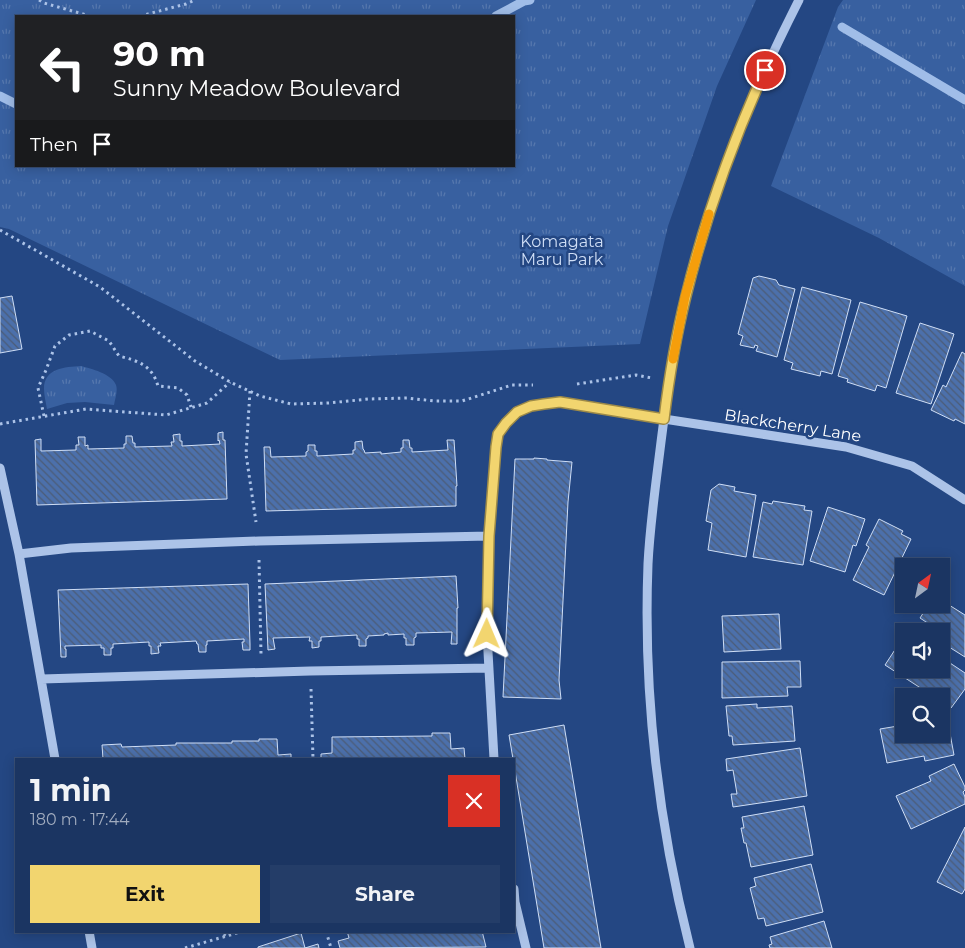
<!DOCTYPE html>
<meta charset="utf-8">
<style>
:root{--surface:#1b3562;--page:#243d68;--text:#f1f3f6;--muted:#a0abbe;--line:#395077;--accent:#f2d56f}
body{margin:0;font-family:Montserrat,sans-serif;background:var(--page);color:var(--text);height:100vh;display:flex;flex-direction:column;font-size:19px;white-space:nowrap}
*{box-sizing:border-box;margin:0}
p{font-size:16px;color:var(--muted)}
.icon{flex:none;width:28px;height:28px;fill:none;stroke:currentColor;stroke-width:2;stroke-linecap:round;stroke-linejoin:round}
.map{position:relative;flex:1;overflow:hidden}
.drawer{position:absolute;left:15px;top:758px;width:500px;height:175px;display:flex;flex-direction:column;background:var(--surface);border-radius:0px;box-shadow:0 2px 12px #0003,0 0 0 1px var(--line)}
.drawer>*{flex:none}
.hud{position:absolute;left:15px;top:15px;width:500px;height:152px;border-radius:0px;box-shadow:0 2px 12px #0003,0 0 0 1px var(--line);background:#202124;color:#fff;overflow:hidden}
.needle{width:32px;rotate:33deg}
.buttons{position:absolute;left:895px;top:558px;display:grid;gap:10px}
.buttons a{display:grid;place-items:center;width:55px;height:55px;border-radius:0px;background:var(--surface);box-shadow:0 2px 12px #0003,0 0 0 1px var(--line);font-size:25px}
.pin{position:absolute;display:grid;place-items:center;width:42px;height:42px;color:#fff;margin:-21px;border:2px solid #fff;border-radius:50%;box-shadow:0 1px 5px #0007}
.me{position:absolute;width:55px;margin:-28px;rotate:1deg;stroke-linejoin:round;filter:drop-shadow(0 0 4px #0008)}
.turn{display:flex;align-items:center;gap:18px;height:105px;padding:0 15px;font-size:22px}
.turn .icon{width:65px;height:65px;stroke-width:2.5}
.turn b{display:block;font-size:35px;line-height:42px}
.then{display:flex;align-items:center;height:48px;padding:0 15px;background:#0003;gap:10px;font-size:19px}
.round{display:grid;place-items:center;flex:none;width:52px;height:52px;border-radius:0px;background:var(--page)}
.headline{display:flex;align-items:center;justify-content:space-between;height:85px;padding:0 15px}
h1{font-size:30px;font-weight:700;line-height:38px}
.cta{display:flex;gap:10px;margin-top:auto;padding:10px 15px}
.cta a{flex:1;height:58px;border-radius:0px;background:var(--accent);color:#111;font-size:20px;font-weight:700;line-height:58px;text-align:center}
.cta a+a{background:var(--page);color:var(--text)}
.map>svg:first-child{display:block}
.park{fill:url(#park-tufts);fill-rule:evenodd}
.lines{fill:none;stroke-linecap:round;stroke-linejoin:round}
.stream{stroke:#a0bde8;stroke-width:9}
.building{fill:url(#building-back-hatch);stroke:#cfdef6}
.path{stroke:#acc3e8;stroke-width:3;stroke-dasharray:2.5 4;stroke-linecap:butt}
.minor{stroke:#acc3e8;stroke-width:9}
.route-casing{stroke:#9d8a48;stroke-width:12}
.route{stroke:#f2d56f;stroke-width:9}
.slow{stroke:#f59e0b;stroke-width:9}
.labels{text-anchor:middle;stroke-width:5;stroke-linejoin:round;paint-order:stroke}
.park-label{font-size:16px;fill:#cfdef6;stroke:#244783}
.street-label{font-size:16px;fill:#fff;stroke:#244783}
</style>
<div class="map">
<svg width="965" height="948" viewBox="0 0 965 948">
<defs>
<pattern id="park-tufts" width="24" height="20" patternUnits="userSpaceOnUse" patternTransform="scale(1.25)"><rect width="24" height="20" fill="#3860a0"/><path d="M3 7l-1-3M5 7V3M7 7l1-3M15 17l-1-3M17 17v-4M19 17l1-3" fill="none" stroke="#5678ae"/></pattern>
<pattern id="building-back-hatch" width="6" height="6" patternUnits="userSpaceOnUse" patternTransform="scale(1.25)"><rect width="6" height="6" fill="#4c70ab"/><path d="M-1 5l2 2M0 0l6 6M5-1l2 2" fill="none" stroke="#4c5c77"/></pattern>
</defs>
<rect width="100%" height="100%" fill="#244783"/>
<path class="park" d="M 0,0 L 756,0 L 717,86 L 668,226 L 640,344 L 280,360 L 9,229 L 0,227 ZM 16,16 L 514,16 L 514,166 L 16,166 Z
M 843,0 L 965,0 L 965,286 L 879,238 L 771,186 L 838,7 Z
M 81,366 C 91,369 111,373 116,385 C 118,391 115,399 114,405 L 85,402 L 67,403 L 47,409 C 46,403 44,395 44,389 C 44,368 65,367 81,366 Z"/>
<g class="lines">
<path class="stream" d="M 496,16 L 524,1 L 530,0
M 842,27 L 965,100
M 0,96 L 16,104"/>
</g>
<path class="building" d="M 759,276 L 776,280 L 779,285 L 795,289 L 777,357 L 756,351 L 758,346 L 755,345 L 754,348 L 740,345 L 743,336 L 738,334 L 753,278 Z
M 802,287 L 851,300 L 832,374 L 821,371 L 820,376 L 791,369 L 793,363 L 784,360 Z
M 12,296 L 22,349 L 0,353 L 0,298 Z
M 860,302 L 907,316 L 886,388 L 877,385 L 875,391 L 847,382 L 848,379 L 838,376 Z
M 920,323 L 954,334 L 931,404 L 896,393 Z
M 962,352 L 965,354 L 965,424 L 955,419 L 954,421 L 931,410 L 943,385 L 946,387 Z
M 223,432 L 223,440 L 225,440 L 227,499 L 37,505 L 35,440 L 41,439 L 41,451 L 76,450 L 76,445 L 79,445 L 78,437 L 85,437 L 85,446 L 88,445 L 88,449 L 124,448 L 124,444 L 126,444 L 126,436 L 132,436 L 133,443 L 135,443 L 135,447 L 172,446 L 171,442 L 174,442 L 173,435 L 180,434 L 180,441 L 182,441 L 182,446 L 220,444 L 219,440 L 218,441 L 218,433 Z
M 403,440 L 409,440 L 410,448 L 412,448 L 412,452 L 448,450 L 447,440 L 454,440 L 457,486 L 456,486 L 456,506 L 266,511 L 264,447 L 270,447 L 271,457 L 306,456 L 306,452 L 308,451 L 308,445 L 315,445 L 315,451 L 317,451 L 317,456 L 353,454 L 353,450 L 355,450 L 355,442 L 362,441 L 363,449 L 364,450 L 365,453 L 381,452 L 381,454 L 401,452 L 401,448 L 403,448 Z
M 534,458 L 547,459 L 547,460 L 572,462 L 568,502 L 559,680 L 561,699 L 503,697 L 515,459 L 534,459 Z
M 719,484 L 735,487 L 734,491 L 756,495 L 746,557 L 708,550 L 712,523 L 706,521 L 711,490 Z
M 773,501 L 805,506 L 804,510 L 812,511 L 803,565 L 753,557 L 763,502 L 772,504 Z
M 828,507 L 865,519 L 856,546 L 853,545 L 845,572 L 810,561 Z
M 879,519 L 903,531 L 901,534 L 911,539 L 884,595 L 853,580 L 869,547 L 866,545 Z
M 456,576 L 458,608 L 457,608 L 457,644 L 451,644 L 452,632 L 416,633 L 416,637 L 414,638 L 414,645 L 406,645 L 406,638 L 404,638 L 404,634 L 388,635 L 388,633 L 384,634 L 384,635 L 368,636 L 368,638 L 366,639 L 366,646 L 359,646 L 359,639 L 357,639 L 357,635 L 321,637 L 321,641 L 319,641 L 319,647 L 312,648 L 312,641 L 309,641 L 310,637 L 273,638 L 275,649 L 268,650 L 265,584 Z
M 248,584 L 250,644 L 250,650 L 243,650 L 242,642 L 244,642 L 244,639 L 207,641 L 207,645 L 206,645 L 206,652 L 199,652 L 198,644 L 197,644 L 196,641 L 160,643 L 161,646 L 158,646 L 159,653 L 151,654 L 151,646 L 149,646 L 149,642 L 113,644 L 113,648 L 111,648 L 111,655 L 104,655 L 104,648 L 101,648 L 101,645 L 65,646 L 65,649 L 66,649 L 66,657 L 61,657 L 58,590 Z
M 941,600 L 965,615 L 965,657 L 941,642 L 941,631 L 929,631 L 932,626 L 920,618 L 929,604 L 941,604 Z
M 779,614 L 781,649 L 724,652 L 722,616 Z
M 900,642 L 904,645 L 904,669 L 941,669 L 941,657 L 965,673 L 965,689 L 951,708 L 941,702 L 941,696 L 933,696 L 885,665 Z
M 800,661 L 801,687 L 787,687 L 788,696 L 722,698 L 722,662 Z
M 757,704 L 757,708 L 792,706 L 795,741 L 733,745 L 732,736 L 729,736 L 726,706 Z
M 942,717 L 944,728 L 949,728 L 954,755 L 925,761 L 924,756 L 887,763 L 880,729 L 904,725 L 904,734 L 941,734 Z
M 564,725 L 601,948 L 544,948 L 514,765 L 514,759 L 513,759 L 509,735 Z
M 432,733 L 450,733 L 451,749 L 464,748 L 465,759 L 321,759 L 321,754 L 332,753 L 332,737 L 432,736 Z
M 259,739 L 277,739 L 278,755 L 291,754 L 291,759 L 103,759 L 102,745 L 121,744 L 122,747 L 176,745 L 176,743 L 232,743 L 232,741 L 259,741 Z
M 800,748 L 807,796 L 733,807 L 731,794 L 737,794 L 733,770 L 727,771 L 726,759 Z
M 954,764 L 965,787 L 965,790 L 963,792 L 965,797 L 965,804 L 911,829 L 896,796 L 931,781 L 929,776 Z
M 804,806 L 813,855 L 751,867 L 746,843 L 744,843 L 741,828 L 744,828 L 742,817 Z
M 965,827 L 965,889 L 962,894 L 937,882 Z
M 811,864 L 823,912 L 766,926 L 764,918 L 758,919 L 750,888 L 756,886 L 754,878 Z
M 824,921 L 832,948 L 770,948 L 769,945 L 772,944 L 770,937 Z
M 347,931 L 482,931 L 486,947 L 340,948 L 338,941 L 349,938 Z
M 301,933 L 305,948 L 318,944 L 319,948 L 258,948 L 258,947 Z"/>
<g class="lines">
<path class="path" d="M 39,0 L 44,3 L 90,16
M 140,16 L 186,4 L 195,0
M 0,230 L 100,287 L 195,361 L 230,382 L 260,396 L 291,404 L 328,403 L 369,399 L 407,398 L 434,401 L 462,401 L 512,385 L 533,385
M 577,384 L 636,375 L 652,378
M 250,391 L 246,454 L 256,522
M 44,416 L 38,388 L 46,370 L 55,346 L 69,335 L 90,331 L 109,341 L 119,356 C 138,361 152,365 158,386 L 178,388 L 187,395 L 191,407
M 0,424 L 86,409 L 166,415 L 207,403 L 230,382
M 259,560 L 261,654
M 311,689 L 313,759
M 218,931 L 226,936
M 326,931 L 331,948
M 185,948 L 244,931"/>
<path class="minor" d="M 0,468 L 19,554 L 55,759
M 19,554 L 71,548 L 259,541 L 489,536
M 42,679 L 310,671 L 489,668
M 494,759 L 487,634 L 489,536 L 496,447 L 499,434 L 505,423 L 517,411 L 531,406 L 560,402 L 664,419 L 846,447 L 912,466 L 965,500
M 514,889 L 515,902 L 526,948
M 89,931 L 92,948
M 690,948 C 658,822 643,694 648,564 C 650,523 656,483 661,442 C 667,394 674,345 685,297 C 710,194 751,94 799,0"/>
</g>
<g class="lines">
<g class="route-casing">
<path id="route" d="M 487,634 L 489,536 L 496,447 L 498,434 L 506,423 L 517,412 L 531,406 L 544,404 L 560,402 L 664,419 C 669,378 676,336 686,296 C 705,218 732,143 765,70"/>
</g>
<use href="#route" class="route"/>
<path class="slow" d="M 673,359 L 685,297 L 709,214"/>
</g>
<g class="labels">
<g class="park-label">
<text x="562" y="247">Komagata<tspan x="562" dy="18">Maru Park</tspan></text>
</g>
<g class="street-label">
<text transform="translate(793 425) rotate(9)" y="6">Blackcherry Lane</text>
</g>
</g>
</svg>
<div class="buttons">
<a><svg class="needle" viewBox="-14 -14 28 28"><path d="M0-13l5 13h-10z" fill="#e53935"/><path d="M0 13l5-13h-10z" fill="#a0abbe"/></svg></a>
<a><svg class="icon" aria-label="sound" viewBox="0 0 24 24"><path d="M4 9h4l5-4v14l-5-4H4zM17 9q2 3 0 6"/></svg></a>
<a><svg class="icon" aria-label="search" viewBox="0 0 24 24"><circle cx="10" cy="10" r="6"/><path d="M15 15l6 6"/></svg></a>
</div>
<div class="pin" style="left:765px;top:70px;background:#d93025"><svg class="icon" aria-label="arrive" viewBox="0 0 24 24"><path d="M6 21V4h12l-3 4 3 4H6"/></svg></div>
<svg class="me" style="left:487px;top:634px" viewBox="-20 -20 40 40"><path d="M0-17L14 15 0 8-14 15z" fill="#f2d56f" stroke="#fff" stroke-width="4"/></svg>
<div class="hud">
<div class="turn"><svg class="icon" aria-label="left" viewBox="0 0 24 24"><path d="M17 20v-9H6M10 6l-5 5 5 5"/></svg><div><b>90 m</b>Sunny Meadow Boulevard</div></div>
<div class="then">Then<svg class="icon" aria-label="arrive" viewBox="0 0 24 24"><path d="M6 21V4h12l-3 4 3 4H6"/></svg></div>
</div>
<section class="drawer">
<div class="headline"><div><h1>1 min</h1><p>180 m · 17:44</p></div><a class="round" style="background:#d93025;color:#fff"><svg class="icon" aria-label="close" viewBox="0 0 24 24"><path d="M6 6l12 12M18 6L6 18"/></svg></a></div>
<div class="cta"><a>Exit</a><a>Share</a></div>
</section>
</div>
